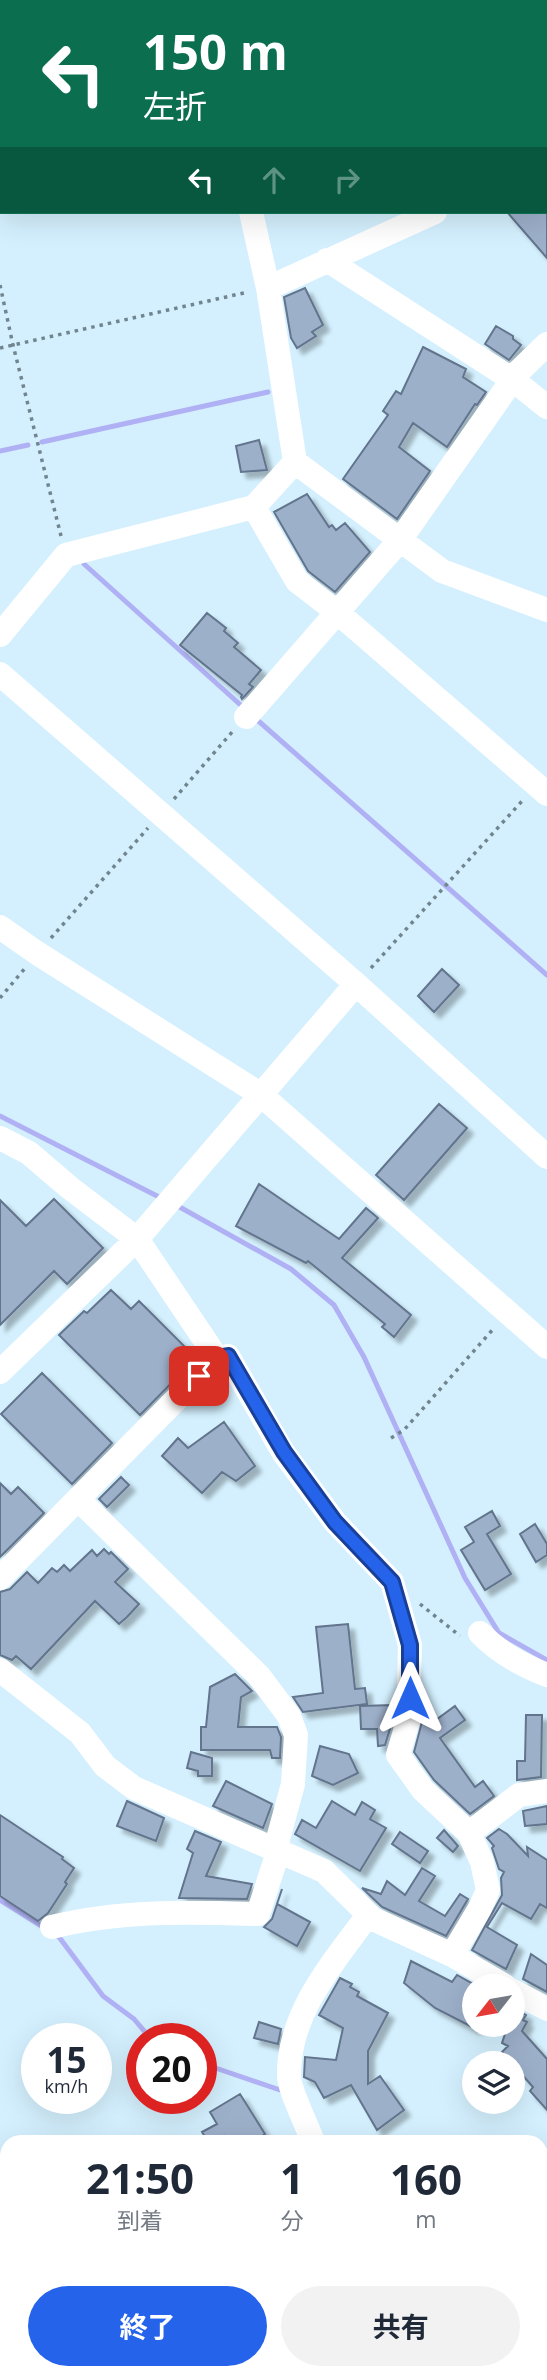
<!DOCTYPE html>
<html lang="ja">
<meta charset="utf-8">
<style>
:root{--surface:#fff;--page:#f2f2f3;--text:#1f2937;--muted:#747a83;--accent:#2563eb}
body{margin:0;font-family:"Open Sans","Noto Sans JP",sans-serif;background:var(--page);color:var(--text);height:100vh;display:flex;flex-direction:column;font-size:26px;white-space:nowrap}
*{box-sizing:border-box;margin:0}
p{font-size:23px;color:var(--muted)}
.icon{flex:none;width:38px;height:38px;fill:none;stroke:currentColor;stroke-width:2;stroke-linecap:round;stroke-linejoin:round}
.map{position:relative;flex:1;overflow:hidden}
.drawer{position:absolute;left:0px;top:2135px;width:548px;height:245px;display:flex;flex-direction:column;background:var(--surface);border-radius:21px 21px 0 0;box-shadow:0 7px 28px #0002}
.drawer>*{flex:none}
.hud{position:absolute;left:0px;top:0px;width:548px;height:214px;box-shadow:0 7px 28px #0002;background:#0b6e4f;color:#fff;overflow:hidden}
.needle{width:46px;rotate:239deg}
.tools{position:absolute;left:462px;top:1974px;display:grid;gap:14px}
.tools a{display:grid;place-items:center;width:63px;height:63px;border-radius:50%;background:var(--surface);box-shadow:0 7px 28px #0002;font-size:35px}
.speed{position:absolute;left:21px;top:2023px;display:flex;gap:14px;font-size:35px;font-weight:700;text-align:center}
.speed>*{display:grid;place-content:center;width:91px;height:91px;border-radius:50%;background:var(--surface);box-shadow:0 7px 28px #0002;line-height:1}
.speed small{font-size:18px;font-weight:400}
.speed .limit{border:10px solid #d22;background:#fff;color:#111}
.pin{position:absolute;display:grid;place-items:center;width:60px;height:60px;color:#fff;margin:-30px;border-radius:14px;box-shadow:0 4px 10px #0006}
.me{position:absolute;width:77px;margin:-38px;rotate:0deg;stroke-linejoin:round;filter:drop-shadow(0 0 5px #0008)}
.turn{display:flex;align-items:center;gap:24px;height:147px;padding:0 28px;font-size:32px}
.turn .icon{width:91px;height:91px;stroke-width:2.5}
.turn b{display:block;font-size:49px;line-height:60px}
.lanes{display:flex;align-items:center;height:66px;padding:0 28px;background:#0003;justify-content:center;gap:35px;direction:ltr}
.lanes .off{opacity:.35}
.eta{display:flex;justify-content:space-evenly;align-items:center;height:119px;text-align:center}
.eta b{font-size:42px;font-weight:700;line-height:49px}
.action{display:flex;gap:14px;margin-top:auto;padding:14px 28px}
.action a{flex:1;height:80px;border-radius:42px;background:var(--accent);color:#fff;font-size:28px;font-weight:700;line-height:80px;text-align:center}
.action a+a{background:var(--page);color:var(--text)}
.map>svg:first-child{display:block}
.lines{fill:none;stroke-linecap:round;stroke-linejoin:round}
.stream{stroke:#b0b1f4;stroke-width:5}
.building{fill:#9db0ca;stroke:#62748c;stroke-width:2;filter:url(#shadow)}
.path{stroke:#71858e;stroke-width:3.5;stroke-dasharray:3.5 5;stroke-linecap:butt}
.minor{stroke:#fff;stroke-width:24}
.route-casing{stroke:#184099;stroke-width:18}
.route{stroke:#2563eb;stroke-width:12}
</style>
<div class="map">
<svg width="547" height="2380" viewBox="0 0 547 2380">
<defs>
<filter id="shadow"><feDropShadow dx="6" dy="6" stdDeviation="2" flood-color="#0004"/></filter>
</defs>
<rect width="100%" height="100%" fill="#d4f0fe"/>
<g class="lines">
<path class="stream" d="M 0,210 L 2,209
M 42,442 L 268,392
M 0,451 L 28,445
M 84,564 L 245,709
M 255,718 L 547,975
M 0,1116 L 161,1198
M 176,1205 L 291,1269 L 334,1305 L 364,1357 L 465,1578 L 499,1633 L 547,1660
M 0,1900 L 46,1929
M 54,1934 L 59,1937 L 103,1996 L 134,2019 L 151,2039
M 201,2063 L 283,2091"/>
</g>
<path class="building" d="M 507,212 L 547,212 L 547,258 Z
M 305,288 L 323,325 L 312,332 L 316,336 L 297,348 L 291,338 L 284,297 Z
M 496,326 L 513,336 L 513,339 L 521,345 L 509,360 L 485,344 Z
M 423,347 L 466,369 L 463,377 L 486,392 L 477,405 L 475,404 L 447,447 L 413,423 L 399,447 L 430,471 L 397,519 L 343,479 L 388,415 L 383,411 L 396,391 L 401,394 Z
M 259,440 L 267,470 L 241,472 L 236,446 Z
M 307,494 L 329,527 L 332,525 L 336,530 L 345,523 L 370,552 L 335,592 L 308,571 L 274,512 Z
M 207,613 L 226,628 L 224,631 L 238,643 L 234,647 L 261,670 L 249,684 L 253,687 L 242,699 L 241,697 L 242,695 L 180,645 Z
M 442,969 L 459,985 L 434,1012 L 418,996 Z
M 439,1104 L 467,1128 L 404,1200 L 376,1175 Z
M 259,1184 L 339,1239 L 366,1208 L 378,1218 L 342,1258 L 411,1315 L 394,1337 L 382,1327 L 385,1324 L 308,1261 L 306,1263 L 236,1226 Z
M 54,1199 L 103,1248 L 67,1284 L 54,1271 L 0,1325 L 0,1200 L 26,1226 Z
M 111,1290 L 131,1309 L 139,1301 L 196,1358 L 140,1415 L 59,1335 L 84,1311 L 87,1313 Z
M 42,1373 L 112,1443 L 72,1484 L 1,1414 Z
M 224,1422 L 255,1466 L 236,1481 L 222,1472 L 202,1493 L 162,1456 L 178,1438 L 188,1448 Z
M 121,1477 L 129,1485 L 107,1507 L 99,1499 Z
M 0,1483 L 11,1494 L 18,1487 L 44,1513 L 0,1557 Z
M 492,1511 L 500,1526 L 487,1534 L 511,1574 L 485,1590 L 461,1550 L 474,1542 L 465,1527 Z
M 535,1524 L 547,1544 L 547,1555 L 536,1562 L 520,1534 Z
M 104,1549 L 109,1554 L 111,1552 L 128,1569 L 115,1582 L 139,1604 L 127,1617 L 119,1624 L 95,1601 L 31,1669 L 16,1656 L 12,1660 L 0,1655 L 0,1592 L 10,1589 L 27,1572 L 38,1583 L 52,1568 L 57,1572 L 64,1565 L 70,1571 L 92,1550 L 97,1556 Z
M 348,1624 L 355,1689 L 365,1688 L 367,1704 L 303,1712 L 293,1697 L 323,1693 L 316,1627 Z
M 235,1674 L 252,1691 L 241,1697 L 238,1727 L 277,1727 L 281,1737 L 280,1758 L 272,1758 L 270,1750 L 201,1750 L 201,1727 L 206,1727 L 210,1687 Z
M 394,1705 L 393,1719 L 385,1745 L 378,1746 L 377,1729 L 361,1729 L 360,1706 Z
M 455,1706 L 465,1720 L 440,1738 L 475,1787 L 483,1781 L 494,1796 L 470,1814 L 434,1780 L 414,1752 L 423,1718 L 429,1725 Z
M 526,1715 L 542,1715 L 541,1777 L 517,1780 L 517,1761 L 525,1761 Z
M 320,1746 L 349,1754 L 358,1773 L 333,1785 L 312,1776 Z
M 191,1752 L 212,1758 L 212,1776 L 198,1776 L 198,1771 L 187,1768 Z
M 226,1781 L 272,1804 L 263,1828 L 213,1806 Z
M 127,1801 L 164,1818 L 156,1841 L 117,1826 Z
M 332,1801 L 355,1815 L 362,1802 L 375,1810 L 370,1819 L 386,1828 L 360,1871 L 295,1834 L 302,1820 L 316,1828 Z
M 547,1806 L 547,1824 L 525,1826 L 523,1811 Z
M 0,1815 L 63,1857 L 62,1859 L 74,1868 L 65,1882 L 67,1884 L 48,1913 L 38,1921 L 0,1896 Z
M 499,1829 L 507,1834 L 528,1856 L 527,1847 L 547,1860 L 547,1908 L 540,1904 L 531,1919 L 502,1903 L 487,1927 L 517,1945 L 506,1969 L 472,1950 L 502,1895 L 501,1878 L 504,1872 L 499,1869 L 492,1848 L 494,1846 L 487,1838 Z
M 444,1830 L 458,1846 L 453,1852 L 437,1838 Z
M 195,1831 L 221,1842 L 206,1876 L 252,1884 L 247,1899 L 179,1898 L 193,1853 L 187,1849 Z
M 400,1832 L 428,1851 L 420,1863 L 392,1844 Z
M 422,1868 L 435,1876 L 419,1901 L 445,1916 L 460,1894 L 468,1899 L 446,1936 L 382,1907 L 362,1888 L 381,1894 L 387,1881 L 405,1895 Z
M 282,1889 L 277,1904 L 310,1922 L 297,1946 L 264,1927 L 272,1919 Z
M 531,1954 L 547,1965 L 547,1992 L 523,1979 Z
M 411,1961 L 452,1982 L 457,1975 L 473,1984 L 464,2005 L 474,2010 L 474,2028 L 435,2008 L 404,1983 Z
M 340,1978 L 352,1984 L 350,1987 L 359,1992 L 357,1996 L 388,2013 L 368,2051 L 368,2084 L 380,2076 L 404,2110 L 377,2130 L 351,2085 L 324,2098 L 315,2082 L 304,2077 L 305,2057 L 336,2060 L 343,2028 L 319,2015 Z
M 514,2008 L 526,2015 L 523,2020 L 527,2022 L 522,2031 L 547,2059 L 547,2110 L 530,2091 L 533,2087 L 502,2052 L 508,2046 L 502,2043 L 508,2025 L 513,2025 Z
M 259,2022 L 281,2029 L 278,2044 L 254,2038 Z
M 240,2094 L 265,2134 L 253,2142 L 228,2142 L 224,2136 L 215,2142 L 208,2142 L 202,2132 L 217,2124 L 210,2112 Z"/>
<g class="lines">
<path class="path" d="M 0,74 L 2,73
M 0,285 L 13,345 L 61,536
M 0,348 L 248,292
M 174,799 L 233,731
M 51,938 L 148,828
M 371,968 L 523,800
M 0,998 L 26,967
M 391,1438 L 404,1430 L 495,1327
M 420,1604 L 460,1636"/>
<path class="minor" d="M 204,0 L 204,2
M 400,0 L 402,2
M 369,2 L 374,0
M 546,146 L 547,147
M 251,212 L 268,288 L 295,462 L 442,571 L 547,610
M 327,260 L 513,380 L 547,407
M 268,288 L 435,212
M 254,507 L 297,581 L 337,612 L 547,794
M 0,635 L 66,555 L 254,507 L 295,462
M 0,674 L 356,984 L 547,1157
M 246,717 L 400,540 L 517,373 L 547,344
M 0,927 L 37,953 L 260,1094 L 547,1347
M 0,1138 L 29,1153 L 70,1188 L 137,1239 L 217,1358 L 0,1578
M 217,1358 L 228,1356 L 283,1452 L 335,1522 L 392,1582 L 410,1645 L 408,1721 L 398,1755 L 423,1790 L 469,1833 L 482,1862 L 488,1890 L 480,1908 L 452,1955
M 0,1372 L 137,1239 L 356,984
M 480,1633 C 499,1653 521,1665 547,1675
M 0,1670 L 80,1733 L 105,1766 L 134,1788 L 324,1871 L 373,1919 L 452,1955 L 505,1986
M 469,1833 L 519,1795 L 547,1791
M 52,1927 C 120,1910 189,1912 258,1914 L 278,1852 L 278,1839 L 293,1784 L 296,1735 L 289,1716 L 259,1676 L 78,1499
M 513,1991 L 547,2009
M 313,2142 C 308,2127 289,2090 289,2076 C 288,2013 333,1963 368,1915
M 541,2271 L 547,2268
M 0,2343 L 7,2344
M 0,2361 L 10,2380
M 130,2373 L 143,2380
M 443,2373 L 447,2380"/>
</g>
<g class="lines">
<g class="route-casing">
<path id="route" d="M 199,1376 L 217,1358 L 228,1356 L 284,1452 L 335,1522 L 392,1582 L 410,1645 L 410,1698"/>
</g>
<use href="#route" class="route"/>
</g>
</svg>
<div class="tools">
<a><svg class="needle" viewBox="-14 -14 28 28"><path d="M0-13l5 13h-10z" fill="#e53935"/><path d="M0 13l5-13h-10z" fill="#747a83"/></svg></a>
<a><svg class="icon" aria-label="layers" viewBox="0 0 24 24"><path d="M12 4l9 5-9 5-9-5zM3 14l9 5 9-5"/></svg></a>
</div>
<div class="speed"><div>15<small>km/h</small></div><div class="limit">20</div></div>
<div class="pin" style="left:199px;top:1376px;background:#d93025"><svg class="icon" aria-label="arrive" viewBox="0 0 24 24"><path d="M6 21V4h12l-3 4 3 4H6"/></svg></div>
<svg class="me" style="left:410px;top:1698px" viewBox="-20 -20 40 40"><path d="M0-17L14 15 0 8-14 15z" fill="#2563eb" stroke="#fff" stroke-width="4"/></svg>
<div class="hud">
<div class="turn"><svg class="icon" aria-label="left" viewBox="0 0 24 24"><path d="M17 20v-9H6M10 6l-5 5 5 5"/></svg><div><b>150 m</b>左折</div></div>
<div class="lanes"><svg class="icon" aria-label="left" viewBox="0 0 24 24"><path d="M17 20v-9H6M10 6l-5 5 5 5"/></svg><svg class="icon off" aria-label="ahead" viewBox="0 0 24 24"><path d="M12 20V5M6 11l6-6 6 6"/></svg><svg class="icon off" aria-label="right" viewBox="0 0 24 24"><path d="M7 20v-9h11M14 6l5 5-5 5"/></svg></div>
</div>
<section class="drawer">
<div class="eta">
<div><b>21:50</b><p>到着</p></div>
<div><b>1</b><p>分</p></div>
<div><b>160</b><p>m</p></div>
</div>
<div class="action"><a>終了</a><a>共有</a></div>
</section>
</div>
